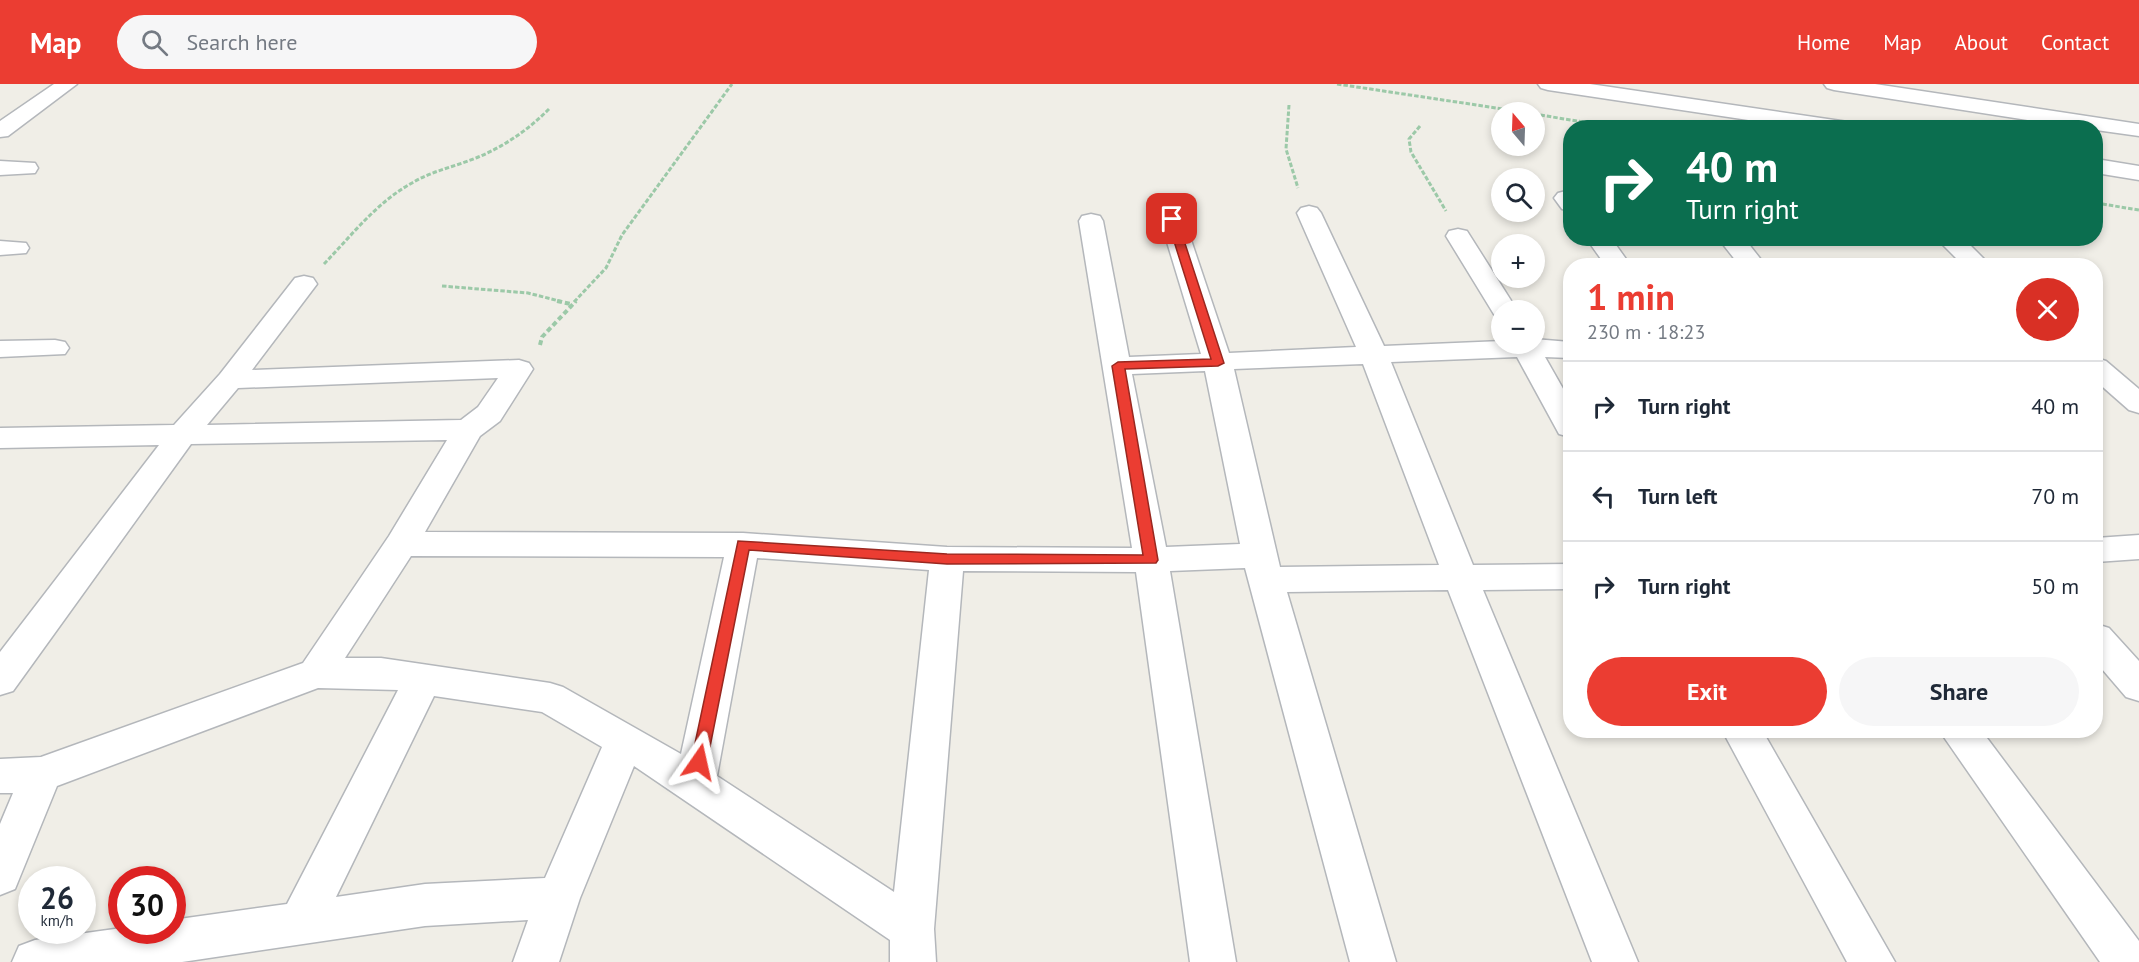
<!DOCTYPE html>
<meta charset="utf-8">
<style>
:root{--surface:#fff;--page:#f6f6f7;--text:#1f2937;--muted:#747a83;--line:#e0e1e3;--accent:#eb3d32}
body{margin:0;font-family:"PT Sans",sans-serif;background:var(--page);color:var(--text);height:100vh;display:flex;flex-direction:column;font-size:22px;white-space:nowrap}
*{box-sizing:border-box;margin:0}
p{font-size:20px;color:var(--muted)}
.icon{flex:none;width:33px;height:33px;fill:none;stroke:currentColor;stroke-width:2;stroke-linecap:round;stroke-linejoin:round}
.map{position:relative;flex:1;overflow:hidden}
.drawer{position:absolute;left:1563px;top:174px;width:540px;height:480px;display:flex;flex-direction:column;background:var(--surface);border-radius:24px;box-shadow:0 3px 9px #0003}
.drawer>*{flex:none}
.top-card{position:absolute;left:1563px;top:36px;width:540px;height:126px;border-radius:24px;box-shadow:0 3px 9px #0003;background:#0b6e4f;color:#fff;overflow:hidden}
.needle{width:39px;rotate:341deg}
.tools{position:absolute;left:1491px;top:18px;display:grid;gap:12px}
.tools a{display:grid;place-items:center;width:54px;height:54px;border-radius:50%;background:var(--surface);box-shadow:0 3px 9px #0003;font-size:30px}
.speed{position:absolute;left:18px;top:782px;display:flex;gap:12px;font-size:30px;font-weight:700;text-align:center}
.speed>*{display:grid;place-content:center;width:78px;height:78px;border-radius:50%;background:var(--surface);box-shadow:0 3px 9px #0003;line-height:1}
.speed small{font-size:15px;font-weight:400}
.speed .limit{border:9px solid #d22;background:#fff;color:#111}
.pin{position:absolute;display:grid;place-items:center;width:51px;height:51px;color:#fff;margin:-26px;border-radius:12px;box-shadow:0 3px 9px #0006}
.me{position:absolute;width:66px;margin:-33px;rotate:11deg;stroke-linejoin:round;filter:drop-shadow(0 0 4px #0008)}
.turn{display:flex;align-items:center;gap:21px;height:126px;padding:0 24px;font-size:27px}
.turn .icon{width:78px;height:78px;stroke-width:2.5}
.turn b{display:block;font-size:42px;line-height:51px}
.round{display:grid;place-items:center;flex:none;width:63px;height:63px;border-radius:32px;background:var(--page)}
.headline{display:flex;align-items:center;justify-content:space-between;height:102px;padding:0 24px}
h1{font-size:36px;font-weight:600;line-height:45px;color:var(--accent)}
.action{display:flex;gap:12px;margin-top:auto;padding:12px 24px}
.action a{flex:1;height:69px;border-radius:36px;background:var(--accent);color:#fff;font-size:24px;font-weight:600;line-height:69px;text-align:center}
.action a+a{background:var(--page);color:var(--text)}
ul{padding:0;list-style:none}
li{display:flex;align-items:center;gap:18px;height:90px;padding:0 24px;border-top:2px solid var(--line)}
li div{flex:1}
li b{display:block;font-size:22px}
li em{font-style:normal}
header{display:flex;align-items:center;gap:36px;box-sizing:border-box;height:84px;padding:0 30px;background:var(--accent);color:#fff}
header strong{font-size:28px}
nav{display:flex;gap:33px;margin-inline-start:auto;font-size:21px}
.search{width:420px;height:54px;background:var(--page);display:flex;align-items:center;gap:15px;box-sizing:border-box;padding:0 21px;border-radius:33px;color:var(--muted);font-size:22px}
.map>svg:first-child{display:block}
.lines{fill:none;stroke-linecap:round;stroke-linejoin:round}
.minor-casing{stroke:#b4b7bb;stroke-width:3}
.path-far1{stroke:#9cc9a8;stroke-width:3;stroke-dasharray:4.5 2;stroke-linecap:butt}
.path{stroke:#9cc9a8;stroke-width:4;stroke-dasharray:5 3;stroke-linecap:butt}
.minor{fill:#fff;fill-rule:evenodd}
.route{fill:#eb3d32;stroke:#992820;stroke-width:1.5}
</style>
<header>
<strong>Map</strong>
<div class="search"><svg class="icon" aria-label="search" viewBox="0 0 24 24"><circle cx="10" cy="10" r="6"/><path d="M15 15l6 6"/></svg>Search here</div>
<nav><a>Home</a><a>Map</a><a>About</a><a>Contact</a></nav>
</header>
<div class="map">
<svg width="2139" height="878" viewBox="0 0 2139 878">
<rect width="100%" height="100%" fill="#f0eee7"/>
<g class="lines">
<g class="minor-casing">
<path id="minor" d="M 54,0 L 77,0 L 8,52 L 0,53 L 0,37 Z
M 1538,0 L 1590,0 L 1848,38 L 1856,39 L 1858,44 L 1801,44 L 1548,6 L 1541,4 Z
M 1824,0 L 1875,0 L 2139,40 L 2139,52 L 2096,46 L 2096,44 L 2080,44 L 1834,6 L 1827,4 Z
M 2096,75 L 2139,82 L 2139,96 L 2096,89 Z
M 0,77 L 35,79 L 38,84 L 35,89 L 0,91 Z
M 1566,107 L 1570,108 L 1570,127 L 1562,125 L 1554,114 L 1558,109 Z
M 1309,122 L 1317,124 L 1321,129 L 1384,262 L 1502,257 L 1502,260 L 1534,260 L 1534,255 L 1570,258 L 1570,274 L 1545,273 L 1570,317 L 1570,353 L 1559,350 L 1517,273 L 1391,278 L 1473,481 L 1570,480 L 1570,505 L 1483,506 L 1638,878 L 1592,878 L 1448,506 L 1287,508 L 1396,878 L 1350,878 L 1245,484 L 1170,487 L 1236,878 L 1190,878 L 1136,488 L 963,487 L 934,845 L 936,878 L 890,878 L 890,856 L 634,682 L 580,814 L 559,878 L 513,878 L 528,836 L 425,842 L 182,878 L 12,878 L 19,862 L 35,856 L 122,844 L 122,846 L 172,846 L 172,836 L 287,820 L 398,606 L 318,604 L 57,702 L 15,805 L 0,811 L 0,740 L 13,709 L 0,709 L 0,675 L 41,673 L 303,579 L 389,452 L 447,356 L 191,360 L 13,607 L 0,611 L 0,568 L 159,361 L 0,364 L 0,344 L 174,341 L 220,290 L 295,194 L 304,192 L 313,194 L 317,200 L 252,286 L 519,276 L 529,279 L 533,285 L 500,337 L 480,352 L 425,448 L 743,449 L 947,463 L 1132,464 L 1079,137 L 1082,132 L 1091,130 L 1100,132 L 1103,137 L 1129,273 L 1201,270 L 1160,135 L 1163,130 L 1172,128 L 1181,130 L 1184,135 L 1229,269 L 1356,263 L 1297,129 L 1301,124 ZM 1363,280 L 1439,481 L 1280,483 L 1234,285 ZM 1205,287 L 1240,460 L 1166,463 L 1132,290 ZM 498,294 L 478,323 L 461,336 L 207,341 L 238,304 ZM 411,472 L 724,473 L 681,670 L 563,603 L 550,599 L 381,574 L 345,574 ZM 757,474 L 929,486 L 894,808 L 717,692 ZM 434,612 L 542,628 L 602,663 L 545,794 L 425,800 L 336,813 Z
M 1458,145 L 1467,147 L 1517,226 L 1502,226 L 1502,233 L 1495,232 L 1446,152 L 1449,147 Z
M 1586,154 L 1611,154 L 1631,182 L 1606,182 Z
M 1718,154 L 1744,154 L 1766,182 L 1740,182 Z
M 1936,154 L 1963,154 L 1991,182 L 1964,182 Z
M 0,157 L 26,159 L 29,164 L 26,169 L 0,171 Z
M 55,256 L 65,258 L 69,264 L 65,270 L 0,273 L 0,257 Z
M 2096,274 L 2106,277 L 2139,305 L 2139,329 L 2129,326 L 2096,297 Z
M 2139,451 L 2139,475 L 2096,478 L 2096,454 Z
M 2096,540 L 2109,544 L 2139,577 L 2139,617 L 2126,613 L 2096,578 Z
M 1722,646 L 1762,646 L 1895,878 L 1847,878 Z
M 1939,646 L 1981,646 L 2139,857 L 2139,878 L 2100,878 Z"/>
</g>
<path class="path-far1" d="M 1337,0 L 1523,28
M 1289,21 L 1286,65 L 1298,104
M 1534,30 L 1620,44
M 1420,42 L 1409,55 L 1411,68 L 1446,127
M 2096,119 L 2139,126
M 324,180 C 351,152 377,118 412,99 C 430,88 449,84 468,77 C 499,66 526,48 549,25
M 442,202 L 528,209 L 563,218
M 574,218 L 606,184 L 622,151 L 732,0"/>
<path class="path" d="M 557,217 L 571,220
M 540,261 L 542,253 L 576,217"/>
<use href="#minor" class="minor"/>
</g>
<path class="route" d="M 1172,132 L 1177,135 L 1224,279 L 1218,282 L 1125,285 L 1158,476 L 1156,479 L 947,480 L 749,466 L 707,678 L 705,683 L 693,683 L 691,678 L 738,457 L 947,470 L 1143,471 L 1112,282 L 1118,278 L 1211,275 L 1167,135 Z"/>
</svg>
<div class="tools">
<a><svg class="needle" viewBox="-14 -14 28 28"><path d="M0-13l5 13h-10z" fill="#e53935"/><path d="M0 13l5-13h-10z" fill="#747a83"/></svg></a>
<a><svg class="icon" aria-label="search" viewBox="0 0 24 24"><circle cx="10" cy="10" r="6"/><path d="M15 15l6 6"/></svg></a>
<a>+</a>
<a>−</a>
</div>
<div class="speed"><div>26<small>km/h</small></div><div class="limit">30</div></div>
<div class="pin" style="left:1172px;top:135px;background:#d93025"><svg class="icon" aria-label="arrive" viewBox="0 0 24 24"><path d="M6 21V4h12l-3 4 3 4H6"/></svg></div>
<svg class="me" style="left:699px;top:678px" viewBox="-20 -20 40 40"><path d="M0-17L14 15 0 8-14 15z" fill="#eb3d32" stroke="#fff" stroke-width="4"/></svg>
<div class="top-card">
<div class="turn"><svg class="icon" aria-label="right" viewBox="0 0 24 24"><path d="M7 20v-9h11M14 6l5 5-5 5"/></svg><div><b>40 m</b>Turn right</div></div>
</div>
<section class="drawer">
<div class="headline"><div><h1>1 min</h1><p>230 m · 18:23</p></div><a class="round" style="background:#d93025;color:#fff"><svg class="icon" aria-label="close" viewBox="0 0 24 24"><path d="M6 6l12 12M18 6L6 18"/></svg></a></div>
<ul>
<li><svg class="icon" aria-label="right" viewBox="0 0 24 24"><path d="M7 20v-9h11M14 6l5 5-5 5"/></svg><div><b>Turn right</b></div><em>40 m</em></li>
<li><svg class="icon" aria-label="left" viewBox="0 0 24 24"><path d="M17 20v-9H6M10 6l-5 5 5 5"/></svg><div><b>Turn left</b></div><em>70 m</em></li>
<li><svg class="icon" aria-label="right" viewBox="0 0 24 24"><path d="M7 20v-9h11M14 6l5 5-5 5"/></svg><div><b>Turn right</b></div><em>50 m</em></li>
</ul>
<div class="action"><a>Exit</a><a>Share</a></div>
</section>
</div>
